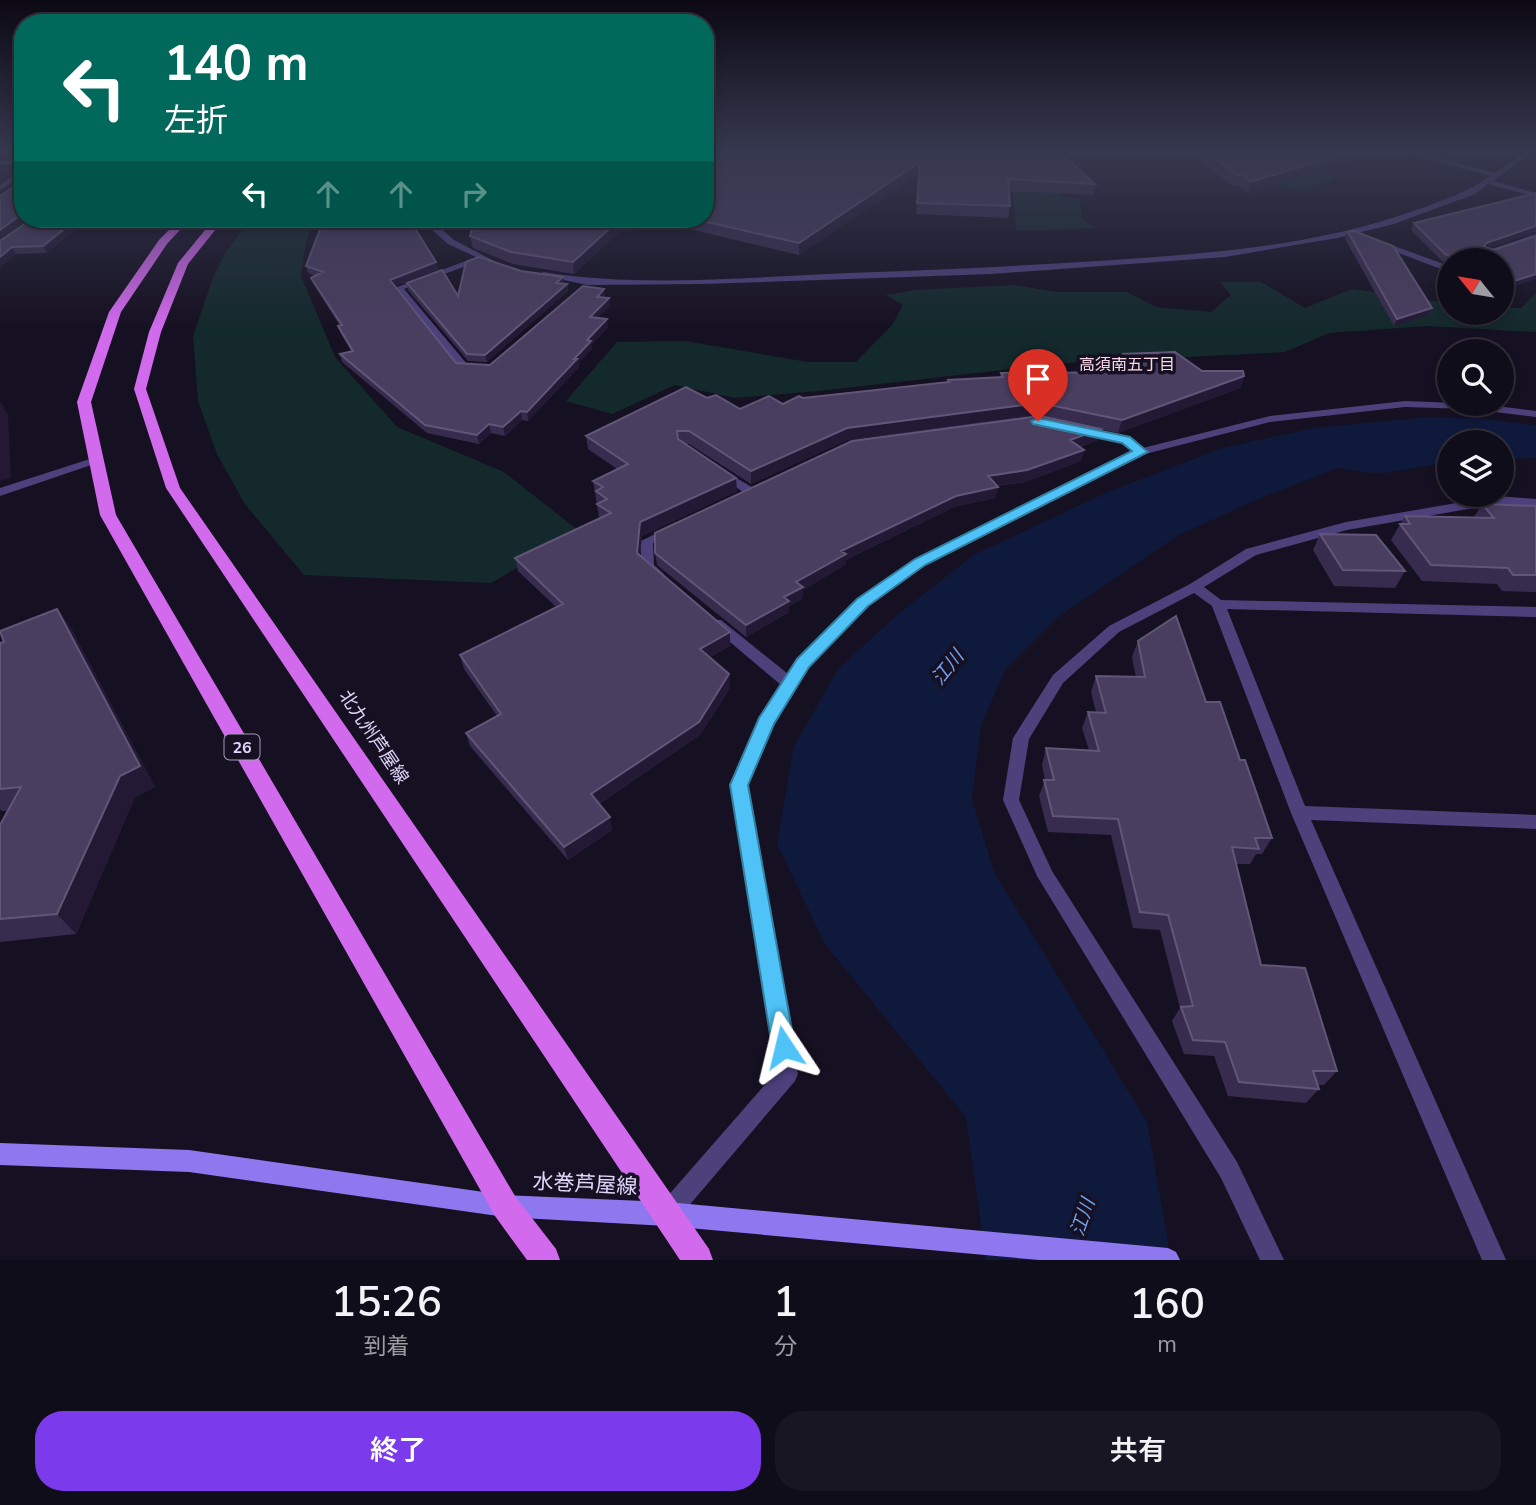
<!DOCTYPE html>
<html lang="ja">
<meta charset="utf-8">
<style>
:root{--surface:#100d1a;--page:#191623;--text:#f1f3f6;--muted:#9c9ca2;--line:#302d39;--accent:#7c3aed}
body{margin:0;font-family:"Nunito Sans","Noto Sans JP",sans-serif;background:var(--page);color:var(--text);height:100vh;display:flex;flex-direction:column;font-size:26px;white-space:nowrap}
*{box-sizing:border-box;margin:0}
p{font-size:23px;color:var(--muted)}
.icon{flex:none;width:38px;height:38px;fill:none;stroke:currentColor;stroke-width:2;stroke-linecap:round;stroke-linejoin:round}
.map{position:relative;height:1260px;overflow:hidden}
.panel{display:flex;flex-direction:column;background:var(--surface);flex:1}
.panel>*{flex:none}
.hud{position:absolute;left:14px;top:14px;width:700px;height:214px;border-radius:28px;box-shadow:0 4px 10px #0003,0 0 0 2px var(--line);background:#00695c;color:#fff;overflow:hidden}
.needle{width:46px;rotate:300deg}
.tools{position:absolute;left:1437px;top:248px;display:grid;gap:14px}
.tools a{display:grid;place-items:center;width:77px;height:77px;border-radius:50%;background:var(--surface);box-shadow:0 4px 10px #0003,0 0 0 2px var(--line);font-size:35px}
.pin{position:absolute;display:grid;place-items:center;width:60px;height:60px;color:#fff;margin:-72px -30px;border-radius:50% 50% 50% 0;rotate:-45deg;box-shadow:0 0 7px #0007}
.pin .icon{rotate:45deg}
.me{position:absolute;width:77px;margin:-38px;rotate:350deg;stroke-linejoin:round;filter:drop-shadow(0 0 5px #0008)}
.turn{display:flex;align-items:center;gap:24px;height:147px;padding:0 35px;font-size:32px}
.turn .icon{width:91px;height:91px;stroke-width:2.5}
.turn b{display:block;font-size:49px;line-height:60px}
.lanes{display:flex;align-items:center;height:66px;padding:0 35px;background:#0003;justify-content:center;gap:35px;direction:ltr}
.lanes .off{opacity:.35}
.eta{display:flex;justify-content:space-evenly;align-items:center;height:119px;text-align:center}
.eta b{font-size:42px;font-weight:600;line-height:49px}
.button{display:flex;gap:14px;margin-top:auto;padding:14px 35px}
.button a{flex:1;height:80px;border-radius:28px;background:var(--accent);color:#fff;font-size:28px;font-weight:600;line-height:80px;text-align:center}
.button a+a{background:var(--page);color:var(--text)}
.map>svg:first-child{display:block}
.green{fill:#14292c}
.water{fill:#0f193c}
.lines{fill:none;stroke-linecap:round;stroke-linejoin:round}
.street{fill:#4d417c;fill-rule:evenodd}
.secondary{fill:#8e78f0;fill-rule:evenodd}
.primary{fill:#d26aee;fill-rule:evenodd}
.wall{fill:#382c4e}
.shaded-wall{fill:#231935}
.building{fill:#4a3e60;stroke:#615678;stroke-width:2}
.route{fill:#4fc3f7;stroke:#337fa1;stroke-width:2}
.labels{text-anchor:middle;stroke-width:7;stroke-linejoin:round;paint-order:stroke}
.far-neighbourhood-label{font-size:16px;fill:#fbd8e9;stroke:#161122}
.shield{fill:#161122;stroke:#a39bb9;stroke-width:2}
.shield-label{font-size:16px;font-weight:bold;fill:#e0d6fa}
.street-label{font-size:18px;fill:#e0d6fa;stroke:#161122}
.water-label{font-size:19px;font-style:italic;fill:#70a0ef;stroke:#161122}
.near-street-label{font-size:21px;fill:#e0d6fa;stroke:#161122}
</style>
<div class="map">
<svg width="1536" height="1260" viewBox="0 0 1536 1260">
<rect width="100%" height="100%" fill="#161122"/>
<path class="green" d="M 1228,152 L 1264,152 L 1338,177 L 1306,191 L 1279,187 Z
M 1011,166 L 1058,180 L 1062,197 L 1080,199 L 1082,219 L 1096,228 L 1016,231 Z
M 252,219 L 313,219 L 306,243 L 301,276 L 335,357 L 397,427 L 504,472 L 579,531 L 491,583 L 304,575 L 245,504 L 217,454 L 198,401 L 193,336 L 214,275 L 227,250 Z
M 1220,282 L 1261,282 L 1305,308 L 1352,289 L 1449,303 L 1449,313 L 1502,313 L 1502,307 L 1521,308 L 1536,293 L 1536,332 L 1427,326 L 1329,333 L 1285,352 L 1063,363 L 818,391 L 735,398 L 675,385 L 612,414 L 566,401 L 617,342 L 685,341 L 808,362 L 856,362 L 892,325 L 903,305 L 886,295 L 914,290 L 1015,285 L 1058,292 L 1127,292 L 1156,307 L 1211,312 L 1231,295 Z"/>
<path class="water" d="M 1428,417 L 1487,419 L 1536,426 L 1536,458 L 1502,459 L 1502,443 L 1449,443 L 1449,462 L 1379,474 L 1338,468 L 1260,498 L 1177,536 L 1058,617 L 1005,670 L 981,725 L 972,800 L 994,872 L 1147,1122 L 1171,1260 L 986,1260 L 966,1117 L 825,944 L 777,844 L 794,746 L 839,668 L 896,616 L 975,554 L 1106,493 L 1222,448 L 1315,428 Z"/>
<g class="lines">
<path class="street" d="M 1403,152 L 1415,152 L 1495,173 L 1525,152 L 1533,152 L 1493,181 L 1536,193 L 1536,197 L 1488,184 L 1475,194 L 1394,224 L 1337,238 L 1225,257 L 991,274 L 703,284 L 588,285 L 539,275 L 543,272 C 642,288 749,277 849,273 C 937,270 1025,266 1113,260 C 1216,253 1321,245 1419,209 C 1444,200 1468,192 1490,176 Z
M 23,159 L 23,163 L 0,165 L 0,161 Z
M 23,170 L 23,175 L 0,190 L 0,185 Z
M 428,219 L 436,219 L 435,223 L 454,240 L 500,264 L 496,266 L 482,260 L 404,289 L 467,364 L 480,366 L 480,370 L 460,369 L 395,288 L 476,257 L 448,244 L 428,226 Z
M 1536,234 L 1536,239 L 1490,254 L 1483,252 Z
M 1378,240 L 1449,266 L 1449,272 L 1375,244 L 1374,242 Z
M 1405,401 L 1481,404 L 1536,411 L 1536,417 L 1469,409 L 1405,407 L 1270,422 L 1145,454 L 925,565 L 867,605 L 808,667 L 773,723 L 747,785 L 798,1074 L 795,1081 L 675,1222 L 667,1226 L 659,1222 L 655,1214 L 659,1206 L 777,1071 L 731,785 L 758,722 L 781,685 L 711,626 L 709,623 L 711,620 L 721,620 L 788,674 L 798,659 L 857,599 L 915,559 L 1133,451 L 1122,443 L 1078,433 L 1078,429 L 1130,438 L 1143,448 L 1270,416 Z
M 96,457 L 102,460 L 100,462 L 0,496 L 0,488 Z
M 723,470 L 755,489 L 755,495 L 747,495 L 719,475 L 717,473 Z
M 1497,496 L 1536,499 L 1536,507 L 1497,504 L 1347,530 L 1256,555 L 1204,587 L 1221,600 L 1536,607 L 1536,617 L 1227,609 L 1305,806 L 1536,815 L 1536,829 L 1311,820 L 1506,1260 L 1482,1260 L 1291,813 L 1212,606 L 1194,593 L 1119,632 L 1063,683 L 1029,739 L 1019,800 L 1052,871 L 1237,1162 L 1284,1260 L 1260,1260 L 1221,1178 L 1037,876 L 1003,800 L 1013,738 L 1053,675 L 1109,626 L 1190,584 L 1246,549 L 1346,522 Z
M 671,526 L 675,527 L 677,530 L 675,533 L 653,543 L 654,565 L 664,574 L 657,578 L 641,567 L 641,541 Z"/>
<path class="secondary" d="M 0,1143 L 189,1150 L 505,1195 L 667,1202 L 1168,1248 L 1176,1252 L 1180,1260 L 1039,1260 L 667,1226 L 505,1217 L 189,1172 L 0,1165 Z"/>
<path class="primary" d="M 180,219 L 190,219 L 167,244 L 121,312 L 91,402 L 116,515 L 515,1196 L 556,1249 L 560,1260 L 527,1260 L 495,1216 L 100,515 L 77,402 L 109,312 L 159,240 Z
M 214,219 L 224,219 L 188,264 L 161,332 L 146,389 L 180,488 L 709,1249 L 713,1260 L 680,1260 L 166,488 L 134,389 L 149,332 L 178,263 Z"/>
</g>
<path class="wall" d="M 705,152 L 1095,184 L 1093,195 L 1009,191 L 1010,206 L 1008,218 L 916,214 L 919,173 L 799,255 L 685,228 L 620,231 L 574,274 L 513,264 L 473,248 L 470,236 L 475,219 L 705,219 Z
M 1201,152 L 1373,152 L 1372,155 L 1247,193 L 1239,186 L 1233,186 L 1199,161 Z
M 1536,193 L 1536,232 L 1488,248 L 1502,261 L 1449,261 L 1449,264 L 1442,261 L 1411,230 L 1414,223 Z
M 32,219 L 47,253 L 16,254 L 0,241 Z
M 1348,232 L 1432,308 L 1429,315 L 1394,326 L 1345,239 Z
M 436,262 L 438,269 L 395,286 L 456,363 L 490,365 L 605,297 L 610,306 L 597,318 L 608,327 L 591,345 L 592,349 L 578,363 L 579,367 L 528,421 L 522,420 L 505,436 L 491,433 L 479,444 L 427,433 L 342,362 L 340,354 L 351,351 L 341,334 L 338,326 L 340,326 L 314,285 L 311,278 L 315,276 L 308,273 L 306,266 Z
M 521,271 L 563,277 L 564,284 L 567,284 L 568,291 L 487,362 L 468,361 L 408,290 L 407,283 L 458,296 Z
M 1123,354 L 1202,371 L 1244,376 L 1240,388 L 1118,433 L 1049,418 L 1098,440 L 1080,447 L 1084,450 L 1081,461 L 1025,482 L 997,486 L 998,487 L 995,498 L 954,507 L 846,560 L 845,565 L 803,590 L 802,599 L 789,606 L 788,613 L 746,637 L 657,565 L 655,553 L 1040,416 L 847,440 L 751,484 L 689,444 L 685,444 L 737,491 L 642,536 L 640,556 L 730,646 L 710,657 L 730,688 L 700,735 L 599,804 L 612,830 L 568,860 L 470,746 L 466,733 L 497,716 L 464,669 L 460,655 L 556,607 L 518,571 L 515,558 L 601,518 L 599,517 L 593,481 L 617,469 L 588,449 L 586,436 L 707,398 L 740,409 L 783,404 L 803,398 L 947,383 L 948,380 L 1000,377 L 1001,373 L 1124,372 L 1120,366 Z
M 1482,504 L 1536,506 L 1536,592 L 1502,591 L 1497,584 L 1422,581 L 1391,540 L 1405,516 L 1474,517 Z
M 1320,534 L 1405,571 L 1395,588 L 1334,586 L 1313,550 Z
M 57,609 L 72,630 L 155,787 L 135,797 L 76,934 L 0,942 L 0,825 L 8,811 L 2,811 L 0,809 L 0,643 Z
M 1138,641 L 1206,702 L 1240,760 L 1272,838 L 1262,854 L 1256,854 L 1250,864 L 1236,864 L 1261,965 L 1337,1071 L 1324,1085 L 1318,1085 L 1319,1089 L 1306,1103 L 1228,1096 L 1214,1056 L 1184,1054 L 1172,1021 L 1180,1008 L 1160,930 L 1133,928 L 1111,835 L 1048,832 L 1039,796 L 1045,780 L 1042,765 L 1046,748 L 1089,750 L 1082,728 L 1088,712 L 1096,712 L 1091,692 L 1096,676 L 1136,677 L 1132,657 Z"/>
<path class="shaded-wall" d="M 1349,152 L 1373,152 L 1372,155 L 1247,193 L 1251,182 Z
M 920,162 L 919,173 L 799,255 L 799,243 Z
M 23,213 L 23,219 L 29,219 L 0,240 L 0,230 Z
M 77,219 L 89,219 L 47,253 L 43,246 Z
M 619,220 L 620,231 L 574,274 L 573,262 Z
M 1536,226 L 1535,232 L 1482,250 L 1486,243 Z
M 12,247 L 16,254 L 0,268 L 0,257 Z
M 436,262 L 438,269 L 392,287 L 390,280 Z
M 1536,274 L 1536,279 L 1502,291 L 1502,285 Z
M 563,277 L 564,284 L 556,283 Z
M 567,284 L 568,291 L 487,362 L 485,355 Z
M 604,289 L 605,297 L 597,304 L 597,297 Z
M 609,298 L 610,306 L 591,324 L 590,317 Z
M 1432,308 L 1429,315 L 1394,326 L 1397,319 Z
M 607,319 L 608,327 L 591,345 L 592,349 L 578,363 L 579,367 L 528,421 L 527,412 L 574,359 L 587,340 Z
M 1244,376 L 1240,388 L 1118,433 L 1122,420 Z
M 0,401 L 8,415 L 11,478 L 0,481 Z
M 1040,403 L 1038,415 L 847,440 L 751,484 L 751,471 L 847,428 Z
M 521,411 L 522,420 L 505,436 L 503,427 Z
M 489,424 L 491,433 L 479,444 L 477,435 Z
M 1101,429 L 1098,440 L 1067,451 L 1070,440 Z
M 1084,450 L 1081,461 L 1025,482 L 986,487 L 988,476 Z
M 736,478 L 737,491 L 642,536 L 638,567 L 637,553 L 640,522 Z
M 998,487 L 995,498 L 954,507 L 846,560 L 845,565 L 803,590 L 802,599 L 789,606 L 788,613 L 746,637 L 746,625 L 784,597 L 796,582 L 841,551 L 956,496 Z
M 57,609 L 72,630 L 155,787 L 135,797 L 76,934 L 57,914 Z
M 730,632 L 730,646 L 701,662 L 700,649 Z
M 729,674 L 730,688 L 700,735 L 594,807 L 591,794 Z
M 610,817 L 612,830 L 568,860 L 564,847 Z"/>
<path class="building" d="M 705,152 L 1060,152 L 1095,184 L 1008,179 L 1010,206 L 917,203 L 920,162 L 799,243 L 693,219 L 705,219 Z
M 1206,152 L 1349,152 L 1251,182 L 1243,175 L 1237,175 Z
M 23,181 L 23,213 L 0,230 L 0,196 Z
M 1536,193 L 1536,226 L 1486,243 L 1484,247 L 1494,250 L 1536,236 L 1536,274 L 1502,285 L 1502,261 L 1455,261 L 1454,258 L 1445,254 L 1414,223 Z
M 32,219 L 77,219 L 43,246 L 12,247 L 0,257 L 0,241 Z
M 324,219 L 409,219 L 436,262 L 390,280 L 456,363 L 490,365 L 583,286 L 604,289 L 597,297 L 609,298 L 590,317 L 607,319 L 587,340 L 591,341 L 574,359 L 577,359 L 527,412 L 521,411 L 503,427 L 489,424 L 477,435 L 425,425 L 340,354 L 353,351 L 338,326 L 342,325 L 311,278 L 323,272 L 306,266 Z
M 475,219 L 637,219 L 619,220 L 573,262 L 511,252 L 470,236 Z
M 1354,231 L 1393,246 L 1432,308 L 1397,319 L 1348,232 Z
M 479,257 L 521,271 L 563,277 L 556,283 L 567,284 L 485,355 L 467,354 L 407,283 L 442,270 L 458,296 L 466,262 Z
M 1175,352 L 1202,371 L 1243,371 L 1244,376 L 1122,420 L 1040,403 L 847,428 L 751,471 L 689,431 L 677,431 L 678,439 L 736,478 L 640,522 L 637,553 L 730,632 L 700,649 L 729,674 L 699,722 L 591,794 L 610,817 L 564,847 L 466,733 L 501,714 L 460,655 L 563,604 L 515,558 L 611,513 L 597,504 L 607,499 L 596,491 L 603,487 L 593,481 L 628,464 L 586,436 L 686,387 L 707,398 L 716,395 L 740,409 L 769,396 L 783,404 L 799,396 L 803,398 L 949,382 L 948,380 L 1003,377 L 1001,373 L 1136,372 L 1123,354 Z
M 1040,416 L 1101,429 L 1070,440 L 1084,450 L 1027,470 L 988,476 L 998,487 L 956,496 L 841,551 L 846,554 L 796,582 L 803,587 L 784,597 L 789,601 L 746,625 L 655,553 L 655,533 L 852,441 Z
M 1482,504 L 1536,506 L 1536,575 L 1513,575 L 1508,568 L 1431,565 L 1400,524 L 1410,524 L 1405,516 L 1494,518 Z
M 1320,534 L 1376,535 L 1405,571 L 1343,570 Z
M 57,609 L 140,766 L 120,776 L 57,914 L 0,919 L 0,825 L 21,787 L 0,789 L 0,643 L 4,642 L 0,631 Z
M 1176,616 L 1206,702 L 1220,702 L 1240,760 L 1245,760 L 1272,838 L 1255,838 L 1259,849 L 1232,847 L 1261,965 L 1305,968 L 1337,1071 L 1313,1071 L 1319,1089 L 1239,1082 L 1225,1042 L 1193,1040 L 1181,1007 L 1193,1006 L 1168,915 L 1140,912 L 1118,819 L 1053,816 L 1044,780 L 1054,780 L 1046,748 L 1099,751 L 1088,712 L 1106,713 L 1096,676 L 1145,677 L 1138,641 Z"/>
<linearGradient id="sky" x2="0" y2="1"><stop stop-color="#0c0913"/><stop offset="0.46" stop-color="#36384f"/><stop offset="1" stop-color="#36384f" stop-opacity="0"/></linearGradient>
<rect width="1536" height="329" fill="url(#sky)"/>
<path class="route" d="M 1038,418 L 1130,437 L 1148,452 L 925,565 L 868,606 L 809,667 L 774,724 L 748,785 L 795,1047 L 792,1056 L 784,1059 L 776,1056 L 772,1047 L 730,785 L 759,718 L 797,659 L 857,599 L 915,559 L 1132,451 L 1122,443 L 1033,424 L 1031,421 Z"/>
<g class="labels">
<g class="far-neighbourhood-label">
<text x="1127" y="370">高須南五丁目</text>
</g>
<rect class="shield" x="224.5" y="734.5" width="35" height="25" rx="5"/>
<g class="shield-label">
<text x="242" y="753">26</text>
</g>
<g class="street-label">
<text transform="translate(374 737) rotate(56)" y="6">北九州芦屋線</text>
</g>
<g class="water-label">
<text transform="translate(947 667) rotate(-51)" y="7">江川</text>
<text transform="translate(1082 1217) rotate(-71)" y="7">江川</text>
</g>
<g class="near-street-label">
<text transform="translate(585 1184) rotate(3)" y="7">水巻芦屋線</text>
</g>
</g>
</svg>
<div class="tools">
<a><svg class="needle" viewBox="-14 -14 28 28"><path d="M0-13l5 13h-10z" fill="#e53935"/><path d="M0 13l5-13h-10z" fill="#9c9ca2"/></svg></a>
<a><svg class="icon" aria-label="search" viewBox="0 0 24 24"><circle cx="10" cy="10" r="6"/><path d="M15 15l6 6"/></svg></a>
<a><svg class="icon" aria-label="layers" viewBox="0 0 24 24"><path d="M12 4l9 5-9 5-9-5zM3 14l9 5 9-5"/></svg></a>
</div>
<div class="pin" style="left:1038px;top:421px;background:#d93025"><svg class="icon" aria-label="arrive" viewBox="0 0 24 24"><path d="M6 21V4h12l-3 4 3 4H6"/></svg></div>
<svg class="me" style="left:784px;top:1047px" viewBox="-20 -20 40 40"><path d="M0-17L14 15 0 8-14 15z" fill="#4fc3f7" stroke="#fff" stroke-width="4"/></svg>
<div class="hud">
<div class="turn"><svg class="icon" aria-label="left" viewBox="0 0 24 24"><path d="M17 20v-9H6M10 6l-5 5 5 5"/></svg><div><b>140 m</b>左折</div></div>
<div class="lanes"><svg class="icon" aria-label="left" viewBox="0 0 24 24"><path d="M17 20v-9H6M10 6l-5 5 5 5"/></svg><svg class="icon off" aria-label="ahead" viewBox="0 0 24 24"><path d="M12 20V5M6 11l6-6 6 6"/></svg><svg class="icon off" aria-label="ahead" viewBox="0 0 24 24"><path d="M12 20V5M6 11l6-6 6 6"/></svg><svg class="icon off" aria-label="right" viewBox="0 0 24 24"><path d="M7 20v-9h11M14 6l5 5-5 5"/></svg></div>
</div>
</div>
<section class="panel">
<div class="eta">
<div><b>15:26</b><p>到着</p></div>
<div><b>1</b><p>分</p></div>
<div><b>160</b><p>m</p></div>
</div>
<div class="button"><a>終了</a><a>共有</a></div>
</section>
